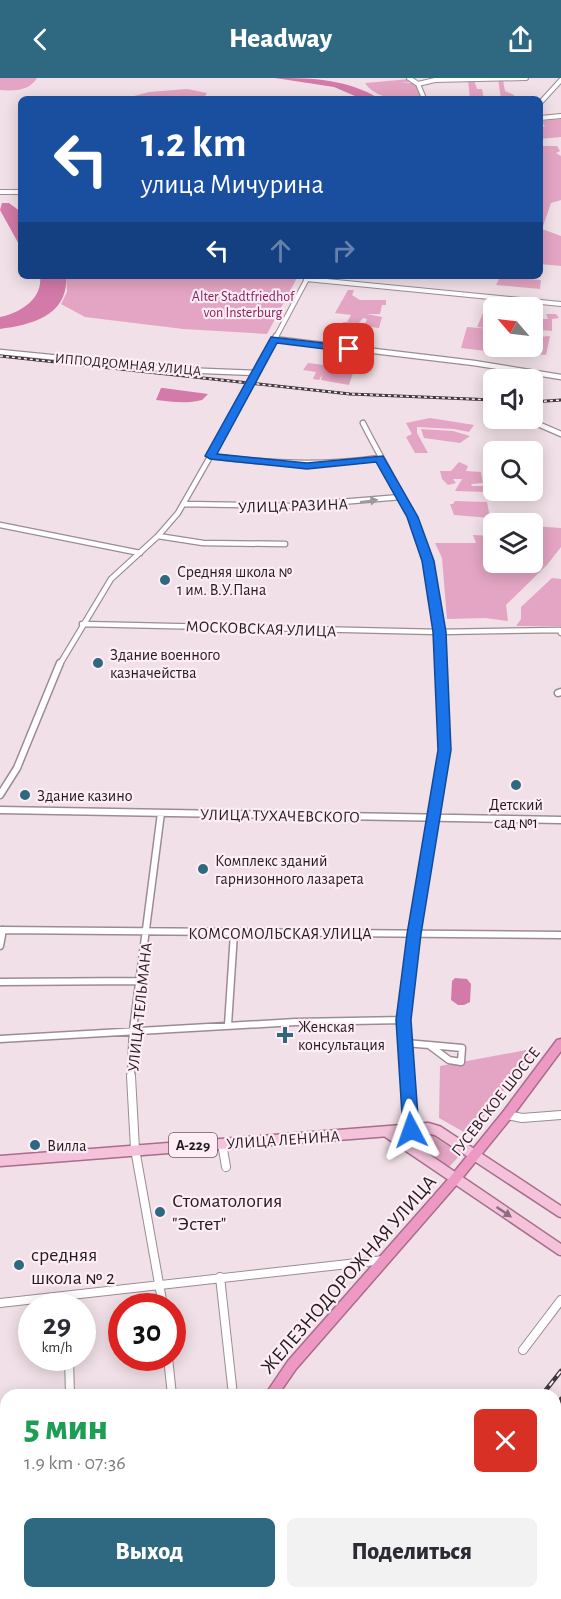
<!DOCTYPE html>
<html lang="ru">
<meta charset="utf-8">
<style>
:root{--surface:#fff;--page:#f2f2f3;--text:#2b2b33;--muted:#7c7c81;--accent:#2e6981}
body{margin:0;font-family:"Alegreya Sans",sans-serif;background:var(--page);color:var(--text);height:100vh;display:flex;flex-direction:column;font-size:22px;white-space:nowrap}
*{box-sizing:border-box;margin:0}
p{font-size:20px;color:var(--muted)}
.icon{flex:none;width:33px;height:33px;fill:none;stroke:currentColor;stroke-width:2;stroke-linecap:round;stroke-linejoin:round}
.map{position:relative;flex:1;overflow:hidden}
.panel{position:absolute;left:0px;top:1311px;width:561px;height:210px;display:flex;flex-direction:column;background:var(--surface);border-radius:18px 18px 0 0;box-shadow:0 3px 15px #0003}
.panel>*{flex:none}
.top-card{position:absolute;left:18px;top:18px;width:525px;height:183px;border-radius:9px;box-shadow:0 3px 15px #0003;background:#1a4fa0;color:#fff;overflow:hidden}
.needle{width:39px;rotate:298deg}
.fabs{position:absolute;left:483px;top:219px;display:grid;gap:12px}
.fabs a{display:grid;place-items:center;width:60px;height:60px;border-radius:9px;background:var(--surface);box-shadow:0 3px 15px #0003;font-size:30px}
.speed{position:absolute;left:18px;top:1215px;display:flex;gap:12px;font-size:30px;font-weight:700;text-align:center}
.speed>*{display:grid;place-content:center;width:78px;height:78px;border-radius:50%;background:var(--surface);box-shadow:0 3px 15px #0003;line-height:1}
.speed small{font-size:15px;font-weight:400}
.speed .limit{border:9px solid #d22;background:#fff;color:#111}
.pin{position:absolute;display:grid;place-items:center;width:51px;height:51px;color:#fff;margin:-26px;border-radius:12px;box-shadow:0 3px 9px #0006}
.me{position:absolute;width:66px;margin:-33px;rotate:356deg;stroke-linejoin:round;filter:drop-shadow(0 0 4px #0008)}
.turn{display:flex;align-items:center;gap:21px;height:126px;padding:0 24px;font-size:27px}
.turn .icon{width:78px;height:78px;stroke-width:2.5}
.turn b{display:block;font-size:42px;line-height:51px}
.lanes{display:flex;align-items:center;height:57px;padding:0 24px;background:#0003;justify-content:center;gap:30px;direction:ltr}
.lanes .off{opacity:.35}
.round{display:grid;place-items:center;flex:none;width:63px;height:63px;border-radius:9px;background:var(--page)}
.overview{display:flex;align-items:center;justify-content:space-between;height:102px;padding:0 24px}
h1{font-size:36px;font-weight:800;line-height:45px;color:#1e9e55}
.action{display:flex;gap:12px;margin-top:auto;padding:12px 24px}
.action a{flex:1;height:69px;border-radius:9px;background:var(--accent);color:#fff;font-size:24px;font-weight:800;line-height:69px;text-align:center}
.action a+a{background:var(--page);color:var(--text)}
header{display:flex;justify-content:space-between;align-items:center;height:78px;padding:0 24px;background:var(--accent);color:#fff;font-size:27px;font-weight:800}
.map>svg:first-child{display:block}
.green{fill:#e3a5c3}
.water{fill:#d37aa8}
.lines{fill:none;stroke-linecap:round;stroke-linejoin:round}
.minor-far3-casing{stroke:#9b8c93;stroke-width:6}
.minor-far2-casing{stroke:#9b8c93;stroke-width:7}
.minor-far1-casing{stroke:#9b8c93;stroke-width:9}
.minor-casing{stroke:#9b8c93;stroke-width:10}
.major-casing{stroke:#a76d8a;stroke-width:13}
.highway-casing{stroke:#a76d8a;stroke-width:3}
.minor-far3{stroke:#fff;stroke-width:4}
.minor-far2{stroke:#fff;stroke-width:4.5}
.minor-far1{stroke:#fff;stroke-width:6}
.minor{stroke:#fff;stroke-width:8}
.major{stroke:#f5c2dc;stroke-width:10}
.highway{fill:#ee99c4;fill-rule:evenodd}
.rail-far1-casing{stroke:#3f383c;stroke-width:3}
.rail-casing{stroke:#3f383c;stroke-width:4.5}
.rail-far1{stroke:#feedf5;stroke-width:1.5;stroke-dasharray:3;stroke-linecap:butt}
.rail{stroke:#feedf5;stroke-width:2;stroke-dasharray:6;stroke-linecap:butt}
.minor-bridge-casing{stroke:#9b8c93;stroke-width:7;stroke-linecap:butt}
.minor-bridge{stroke:#fff;stroke-width:4.5}
.oneway{fill:#9c999a}
.oneway2{fill:#8c6f7e}
.route{fill:#1a73e8;stroke:#114b97;stroke-width:1.5}
.poi-dot{fill:#2e6981;stroke:#feedf5;stroke-width:2}
.labels{text-anchor:middle;stroke-width:4.5;stroke-linejoin:round;paint-order:stroke}
.far-park-label{font-size:14px;fill:#8a2060;stroke:#feedf5}
.far-street-label{font-size:14px;fill:#221c1f;stroke:#feedf5}
.shield{fill:#feedf5;stroke:#645b5f;stroke-width:1.5}
.shield-label{font-size:15px;font-weight:bold;fill:#221c1f}
.street-label{font-size:16px;fill:#221c1f;stroke:#feedf5}
.poi-label{font-size:16px;fill:#221c1f;stroke:#feedf5;text-anchor:start}
.near-poi-label{font-size:20px;fill:#221c1f;stroke:#feedf5;text-anchor:start}
.near-street-label{font-size:20px;fill:#221c1f;stroke:#feedf5}
</style>
<header><svg class="icon" aria-label="back" viewBox="0 0 24 24"><path d="M15 5l-7 7 7 7"/></svg>Headway<svg class="icon" aria-label="share" viewBox="0 0 24 24"><path d="M12 15V3M7 8l5-5 5 5M5 13v7h14v-7"/></svg></header>
<div class="map">
<svg width="561" height="1521" viewBox="0 0 561 1521">
<rect width="100%" height="100%" fill="#f1e0e7"/>
<path class="green" d="M 0,0 L 37,0 C 29,13 14,13 0,12 Z
M 438,0 L 519,0 L 503,2 L 505,13 L 514,17 L 514,21 L 501,21 L 498,1 L 474,2 L 477,11 L 482,11 L 484,21 L 470,21 L 468,2 Z
M 410,1 L 413,4 L 399,5 L 414,5 L 423,16 L 420,21 C 400,22 377,22 365,5 Z
M 187,11 L 207,15 L 203,21 L 123,21 L 149,14 Z
M 561,41 L 561,59 L 540,61 L 540,49 L 545,48 L 540,43 Z
M 540,68 L 557,68 L 560,73 L 556,75 L 561,78 L 561,122 L 551,125 L 542,151 L 561,158 L 561,188 L 540,186 Z
M 66,198 L 298,198 L 267,256 L 183,251 L 85,239 L 61,226 L 67,214 Z
M 517,198 L 529,198 L 529,201 L 541,202 L 540,211 L 496,207 L 500,199 L 516,201 Z
M 348,212 L 354,212 L 352,217 L 360,222 L 386,222 L 386,227 L 382,227 L 380,236 L 367,236 L 382,239 L 379,250 L 364,248 L 367,241 L 363,240 L 354,251 L 341,248 L 343,244 L 347,244 L 351,237 L 335,235 Z
M 492,230 L 494,230 L 492,271 L 487,271 L 486,273 L 461,270 L 467,249 L 492,251 L 477,249 L 483,235 L 491,235 Z
M 546,236 L 556,236 L 559,240 L 552,241 L 552,253 L 541,252 L 539,259 L 550,258 L 546,277 L 534,276 L 538,263 L 533,262 L 533,241 L 539,244 L 540,241 L 548,241 Z
M 308,285 L 349,290 L 348,295 L 353,295 L 349,307 L 321,302 L 322,297 L 319,302 L 313,301 L 316,294 L 303,292 Z
M 430,340 L 474,347 L 469,354 L 454,351 L 417,349 L 417,355 L 428,375 L 415,375 L 406,359 L 412,356 L 406,345 Z
M 421,351 L 453,353 L 470,358 L 460,365 L 424,360 Z
M 459,384 L 468,388 L 466,393 L 481,394 L 483,405 L 471,406 L 472,408 L 484,408 L 485,414 L 455,413 L 462,401 L 453,401 L 456,405 L 448,407 L 442,401 L 440,393 L 451,393 Z
M 455,423 L 487,424 L 490,440 L 454,437 L 450,426 L 453,426 Z
M 533,448 L 561,450 L 561,469 L 547,487 L 506,527 L 508,543 L 485,540 L 447,541 L 442,480 L 435,465 L 476,465 L 473,457 L 493,458 L 494,484 L 532,484 Z
M 552,500 L 561,501 L 561,548 L 516,548 L 521,541 L 521,529 Z
M 537,970 L 469,1057 L 439,1040 L 440,988 Z
M 427,1054 L 461,1076 L 449,1089 L 415,1067 Z"/>
<path class="water" d="M 275,0 C 313,0 347,1 380,21 L 362,21 L 334,9 Z
M 2,125 L 9,125 L 21,134 L 21,170 L 0,132 Z
M 40,198 L 66,198 C 69,237 32,247 0,251 L 0,239 C 20,235 43,221 40,198 Z
M 161,310 L 163,310 L 208,316 L 202,322 C 187,326 172,324 156,322 Z
M 455,900 L 467,901 L 471,906 L 470,924 L 464,927 L 458,927 L 451,922 L 452,903 Z"/>
<g class="lines">
<g class="minor-far3-casing">
<path id="minor-far3" d="M 409,0 L 418,6 L 423,18 L 421,21
M 418,6 L 435,2 L 526,0
M 540,25 L 561,2
M 540,40 L 561,38
M 0,114 L 21,114
M 306,201 L 561,226
M 276,259 L 308,199"/>
</g>
<g class="minor-far2-casing">
<path id="minor-far2" d="M 274,261 L 474,285 L 561,299
M 0,274 L 181,292 L 257,295
M 255,298 L 276,258
M 524,340 L 561,356
M 363,345 C 385,389 415,434 428,482 C 437,515 439,552 441,586
M 210,378 C 267,386 322,388 379,380
M 183,426 L 292,428 L 401,419
M 0,447 L 140,475
M 158,458 L 203,465 L 285,466
M 82,546 L 439,554 L 560,552 L 561,555
M 60,586 L 111,501 L 158,458 L 178,435 L 247,314"/>
</g>
<g class="minor-far1-casing">
<path id="minor-far1" d="M 558,615 L 561,614
M 0,717 L 17,690 L 60,585
M 0,732 L 561,742
M 0,852 L 561,857
M 0,868 L 3,852
M 0,904 L 139,903
M 228,947 L 234,855
M 0,961 L 296,944 L 404,942
M 405,965 L 429,967
M 429,967 L 462,970 L 461,984 L 449,982 Z
M 131,999 L 133,952 L 161,735
M 407,999 L 404,942 L 414,856 L 445,672 L 441,585"/>
</g>
<g class="minor-casing">
<path id="minor" d="M 131,998 L 135,1071 L 163,1228
M 407,998 L 411,1071
M 507,1037 L 522,1040 L 561,1037
M 222,1065 L 226,1089
M 220,1199 L 233,1317
M 65,1218 L 67,1228
M 0,1225 L 384,1182
M 523,1272 L 561,1222
M 69,1280 L 70,1317
M 168,1280 L 172,1317
M 0,1360 L 6,1360
M 555,1439 L 561,1434
M 0,1452 L 6,1451
M 0,1475 L 6,1487
M 20,1515 L 23,1521
M 471,1521 L 476,1515"/>
</g>
<g class="major-casing">
<path id="major" d="M 387,1054 L 561,1172
M 0,1083 L 428,1050 L 438,1053 L 561,1134"/>
</g>
<g class="highway-casing">
<path id="highway" d="M 561,961 L 561,973 L 511,1040 L 459,1104 L 296,1291 L 278,1317 L 265,1317 L 288,1283 L 451,1098 L 503,1034 L 557,962 Z
M 191,1515 L 203,1515 L 202,1521 L 190,1521 Z"/>
</g>
<use href="#minor-far3" class="minor-far3"/>
<use href="#minor-far2" class="minor-far2"/>
<use href="#minor-far1" class="minor-far1"/>
<use href="#minor" class="minor"/>
<use href="#major" class="major"/>
<use href="#highway" class="highway"/>
<g class="rail-far1-casing">
<path id="rail-far1" d="M 0,278 L 350,316 L 494,322
M 532,324 L 561,322"/>
</g>
<g class="rail-casing">
<path id="rail" d="M 542,1317 L 561,1293
M 555,1329 L 561,1321
M 555,1400 L 561,1394
M 369,1521 L 374,1515
M 394,1521 L 399,1515
M 426,1521 L 433,1515"/>
</g>
<use href="#rail-far1" class="rail-far1"/>
<use href="#rail" class="rail"/>
<g class="minor-bridge-casing">
<path id="minor-bridge" d="M 247,314 L 255,299"/>
</g>
<use href="#minor-bridge" class="minor-bridge"/>
</g>
<defs><path id="oneway-solid" d="M-6-.8H1V-3.2L6.5 0L1 3.2V.8H-6Z" transform="scale(1.5)"/></defs>
<use class="oneway" href="#oneway-solid" transform="translate(369 423) rotate(-7)"/>
<use class="oneway2" href="#oneway-solid" transform="translate(504 1134) rotate(34)"/>
<path class="route" d="M 271,259 L 349,268 L 354,271 L 349,274 L 277,265 L 217,376 L 307,385 L 383,378 L 418,439 L 434,483 L 446,554 L 451,672 L 421,856 L 411,942 L 419,1052 L 417,1056 L 411,1058 L 406,1056 L 403,1052 L 396,942 L 407,856 L 438,672 L 433,554 L 422,483 L 407,439 L 376,384 L 307,391 L 210,381 L 205,378 Z"/>
<g class="poi-dot">
<circle cx="165" cy="502" r="6"/>
<circle cx="98" cy="585" r="6"/>
<circle cx="516" cy="707" r="6"/>
<circle cx="25" cy="717" r="6"/>
<circle cx="203" cy="791" r="6"/>
<path d="M282 948h6v6h6v6h-6v6h-6v-6h-6v-6h6z"/>
<circle cx="35" cy="1067" r="6"/>
<circle cx="160" cy="1134" r="6"/>
<circle cx="19" cy="1187" r="6"/>
</g>
<g class="labels">
<g class="far-park-label">
<text x="243" y="223">Alter Stadtfriedhof<tspan x="243" dy="16">von Insterburg</tspan></text>
</g>
<g class="far-street-label">
<text transform="translate(128 286) rotate(5)" y="5">ИППОДРОМНАЯ УЛИЦА</text>
</g>
<rect class="shield" x="169" y="1055" width="48" height="24" rx="4.5"/>
<g class="shield-label">
<text x="193" y="1072">А-229</text>
</g>
<g class="street-label">
<text transform="translate(293 427) rotate(-2)" y="6">УЛИЦА РАЗИНА</text>
<text transform="translate(261 550) rotate(2)" y="6">МОСКОВСКАЯ УЛИЦА</text>
<text transform="translate(280 737) rotate(1)" y="6">УЛИЦА ТУХАЧЕВСКОГО</text>
<text x="280" y="861">КОМСОМОЛЬСКАЯ УЛИЦА</text>
<text transform="translate(139 929) rotate(-84)" y="6">УЛИЦА ТЕЛЬМАНА</text>
<text transform="translate(495 1023) rotate(-52)" y="6">ГУСЕВСКОЕ ШОССЕ</text>
<text transform="translate(283 1061) rotate(-4)" y="6">УЛИЦА ЛЕНИНА</text>
</g>
<g class="poi-label">
<text x="177" y="499">Средняя школа №<tspan x="177" dy="18">1 им. В.У.Пана</tspan></text>
<text x="110" y="582">Здание военного<tspan x="110" dy="18">казначейства</tspan></text>
<text x="37" y="723">Здание казино</text>
<text x="516" y="732" text-anchor="middle">Детский<tspan x="516" dy="18">сад №1</tspan></text>
<text x="215" y="788">Комплекс зданий<tspan x="215" dy="18">гарнизонного лазарета</tspan></text>
<text x="298" y="954">Женская<tspan x="298" dy="18">консультация</tspan></text>
<text x="47" y="1073">Вилла</text>
</g>
<g class="near-poi-label">
<text x="172" y="1129">Стоматология<tspan x="172" dy="23">"Эстет"</tspan></text>
<text x="31" y="1183">средняя<tspan x="31" dy="23">школа № 2</tspan></text>
</g>
<g class="near-street-label">
<text transform="translate(348 1196) rotate(-49)" y="7">ЖЕЛЕЗНОДОРОЖНАЯ УЛИЦА</text>
</g>
</g>
</svg>
<div class="fabs">
<a><svg class="needle" viewBox="-14 -14 28 28"><path d="M0-13l5 13h-10z" fill="#e53935"/><path d="M0 13l5-13h-10z" fill="#7c7c81"/></svg></a>
<a><svg class="icon" aria-label="sound" viewBox="0 0 24 24"><path d="M4 9h4l5-4v14l-5-4H4zM17 9q2 3 0 6"/></svg></a>
<a><svg class="icon" aria-label="search" viewBox="0 0 24 24"><circle cx="10" cy="10" r="6"/><path d="M15 15l6 6"/></svg></a>
<a><svg class="icon" aria-label="layers" viewBox="0 0 24 24"><path d="M12 4l9 5-9 5-9-5zM3 14l9 5 9-5"/></svg></a>
</div>
<div class="speed"><div>29<small>km/h</small></div><div class="limit">30</div></div>
<div class="pin" style="left:349px;top:271px;background:#d93025"><svg class="icon" aria-label="arrive" viewBox="0 0 24 24"><path d="M6 21V4h12l-3 4 3 4H6"/></svg></div>
<svg class="me" style="left:411px;top:1052px" viewBox="-20 -20 40 40"><path d="M0-17L14 15 0 8-14 15z" fill="#1a73e8" stroke="#fff" stroke-width="4"/></svg>
<div class="top-card">
<div class="turn"><svg class="icon" aria-label="left" viewBox="0 0 24 24"><path d="M17 20v-9H6M10 6l-5 5 5 5"/></svg><div><b>1.2 km</b>улица Мичурина</div></div>
<div class="lanes"><svg class="icon" aria-label="left" viewBox="0 0 24 24"><path d="M17 20v-9H6M10 6l-5 5 5 5"/></svg><svg class="icon off" aria-label="ahead" viewBox="0 0 24 24"><path d="M12 20V5M6 11l6-6 6 6"/></svg><svg class="icon off" aria-label="right" viewBox="0 0 24 24"><path d="M7 20v-9h11M14 6l5 5-5 5"/></svg></div>
</div>
<section class="panel">
<div class="overview"><div><h1>5 мин</h1><p>1.9 km · 07:36</p></div><a class="round" style="background:#d93025;color:#fff"><svg class="icon" aria-label="close" viewBox="0 0 24 24"><path d="M6 6l12 12M18 6L6 18"/></svg></a></div>
<div class="action"><a>Выход</a><a>Поделиться</a></div>
</section>
</div>
